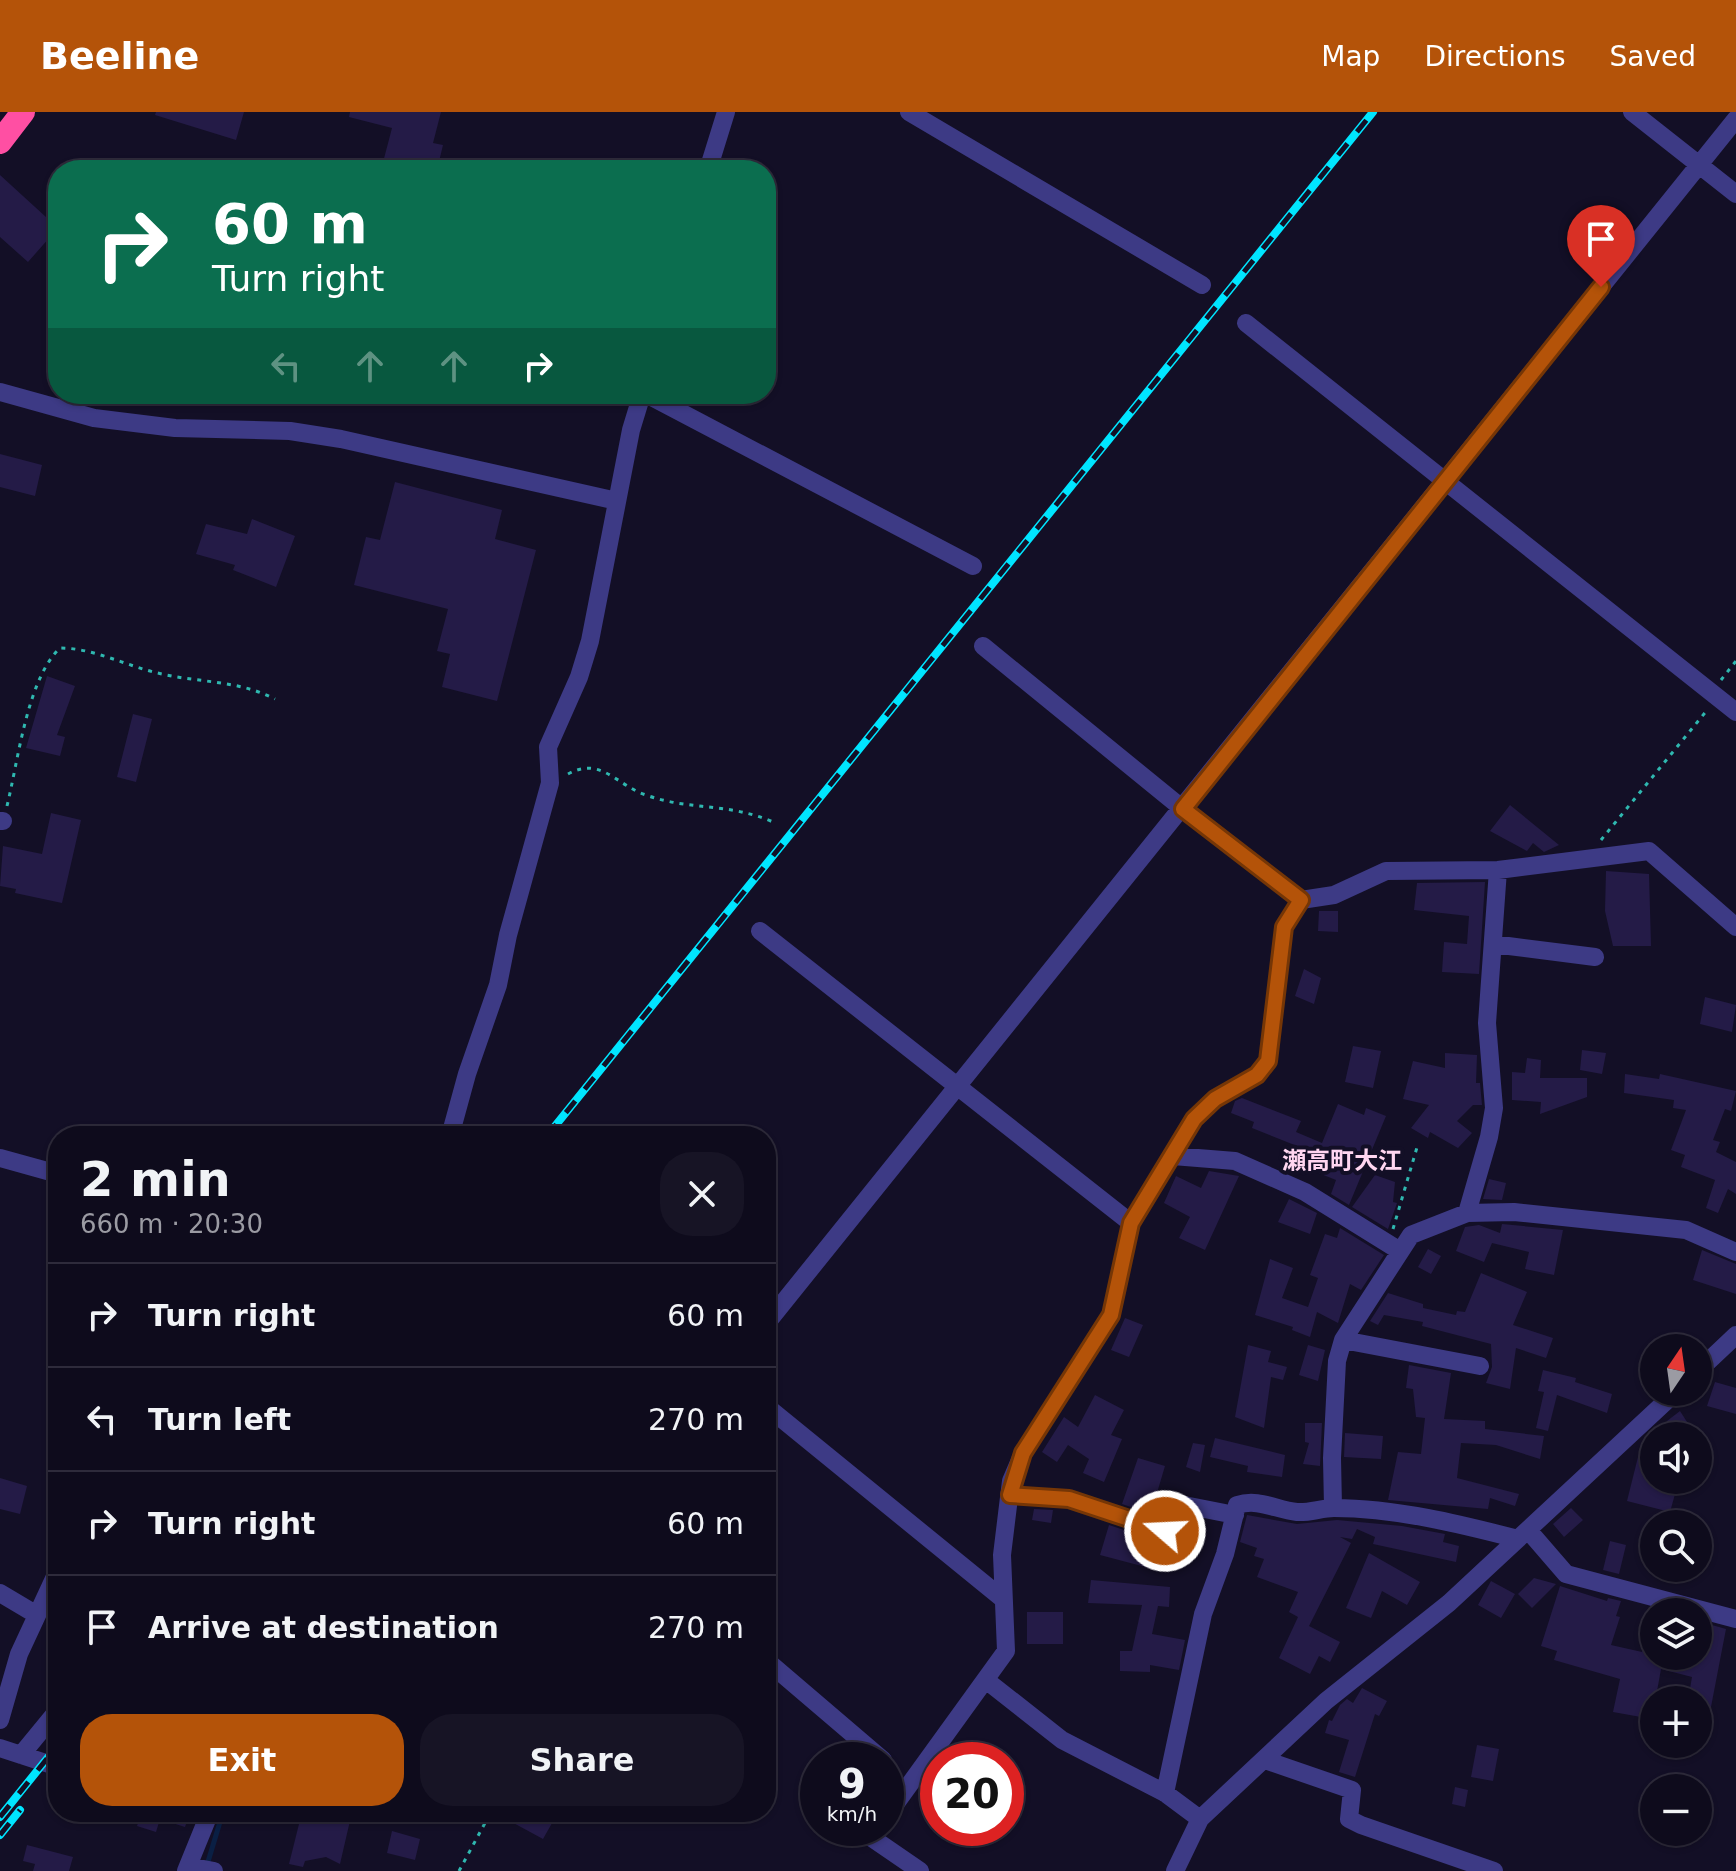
<!DOCTYPE html>
<meta charset="utf-8">
<style>
:root{--surface:#0e0b1c;--page:#171425;--text:#f1f3f6;--muted:#9b9ba3;--line:#2e2b3b;--accent:#b45309}
body{margin:0;font-family:"DejaVu Sans","Noto Sans JP",sans-serif;background:var(--page);color:var(--text);height:100vh;display:flex;flex-direction:column;font-size:30px;white-space:nowrap}
*{box-sizing:border-box;margin:0}
p{font-size:26px;color:var(--muted)}
.icon{flex:none;width:44px;height:44px;fill:none;stroke:currentColor;stroke-width:2;stroke-linecap:round;stroke-linejoin:round}
.map{position:relative;flex:1;overflow:hidden}
.side{position:absolute;left:48px;top:1014px;width:728px;height:696px;display:flex;flex-direction:column;background:var(--surface);border-radius:32px;box-shadow:0 2px 6px #0004,0 0 0 2px var(--line)}
.side>*{flex:none}
.hud{position:absolute;left:48px;top:48px;width:728px;height:244px;border-radius:32px;box-shadow:0 2px 6px #0004,0 0 0 2px var(--line);background:#0b6e4f;color:#fff;overflow:hidden}
.needle{width:52px;rotate:13deg}
.tools{position:absolute;left:1640px;top:1222px;display:grid;gap:16px}
.tools a{display:grid;place-items:center;width:72px;height:72px;border-radius:50%;background:var(--surface);box-shadow:0 2px 6px #0004,0 0 0 2px var(--line);font-size:40px}
.speed{position:absolute;left:800px;top:1630px;display:flex;gap:16px;font-size:40px;font-weight:700;text-align:center}
.speed>*{display:grid;place-content:center;width:104px;height:104px;border-radius:50%;background:var(--surface);box-shadow:0 2px 6px #0004,0 0 0 2px var(--line);line-height:1}
.speed small{font-size:20px;font-weight:400}
.speed .limit{border:12px solid #d22;background:#fff;color:#111}
.pin{position:absolute;display:grid;place-items:center;width:68px;height:68px;color:#fff;margin:-82px -34px;border-radius:50% 50% 50% 0;rotate:-45deg;box-shadow:0 0 8px #0007}
.pin .icon{rotate:45deg}
.me{position:absolute;width:88px;margin:-44px;rotate:289deg;stroke-linejoin:round;filter:drop-shadow(0 0 6px #0008)}
.turn{display:flex;align-items:center;gap:28px;height:168px;padding:0 32px;font-size:36px}
.turn .icon{width:104px;height:104px;stroke-width:2.5}
.turn b{display:block;font-size:56px;line-height:68px}
.lanes{display:flex;align-items:center;height:76px;padding:0 32px;background:#0003;justify-content:center;gap:40px;direction:ltr}
.lanes .off{opacity:.35}
.round{display:grid;place-items:center;flex:none;width:84px;height:84px;border-radius:32px;background:var(--page)}
.head{display:flex;align-items:center;justify-content:space-between;height:136px;padding:0 32px}
h1{font-size:48px;font-weight:700;line-height:60px}
.action{display:flex;gap:16px;margin-top:auto;padding:16px 32px}
.action a{flex:1;height:92px;border-radius:32px;background:var(--accent);color:#fff;font-size:32px;font-weight:700;line-height:92px;text-align:center}
.action a+a{background:var(--page);color:var(--text)}
ul{padding:0;list-style:none}
li{display:flex;align-items:center;gap:24px;height:104px;padding:0 32px;border-top:2px solid var(--line)}
li div{flex:1}
li b{display:block;font-size:30px}
li em{font-style:normal}
header{display:flex;align-items:center;gap:48px;box-sizing:border-box;height:112px;padding:0 40px;background:var(--accent);color:#fff}
header strong{font-size:38px}
nav{display:flex;gap:44px;margin-inline-start:auto;font-size:28px}
.map>svg:first-child{display:block}
.lines{fill:none;stroke-linecap:round;stroke-linejoin:round}
.stream{stroke:#0a1f44;stroke-width:5}
.building{fill:#241b47}
.path{stroke:#2fb8b0;stroke-width:3;stroke-dasharray:4 6;stroke-linecap:butt}
.minor{stroke:#3d3a85;stroke-width:18}
.highway{stroke:#ff4fa3;stroke-width:24}
.rail-casing{stroke:#00e5ff;stroke-width:8}
.rail{stroke:#130f26;stroke-width:5;stroke-dasharray:15;stroke-linecap:butt}
.route-casing{stroke:#753606;stroke-width:20}
.route{stroke:#b45309;stroke-width:14}
.labels{text-anchor:middle;stroke-width:8;stroke-linejoin:round;paint-order:stroke}
.quarter-label{font-size:24px;font-weight:bold;fill:#ffd6f0;stroke:#130f26}
</style>
<header>
<strong>Beeline</strong>
<nav><a>Map</a><a>Directions</a><a>Saved</a></nav>
</header>
<div class="map">
<svg width="1736" height="1759" viewBox="0 0 1736 1759">
<rect width="100%" height="100%" fill="#130f26"/>
<g class="lines">
<path class="stream" d="M 207,1753 L 223,1700"/>
</g>
<path class="building" d="M 156,0 L 244,0 L 236,28 L 155,3 Z
M 350,0 L 441,0 L 433,31 L 443,33 L 437,58 L 381,58 L 392,16 L 349,5 Z
M 0,63 L 58,116 L 28,150 L 0,125 Z
M 0,342 L 42,353 L 35,384 L 0,375 Z
M 395,370 L 502,398 L 495,427 L 536,438 L 497,589 L 442,575 L 450,542 L 437,539 L 448,497 L 354,473 L 366,425 L 380,428 Z
M 252,407 L 295,424 L 276,475 L 233,458 L 235,453 L 196,442 L 206,412 L 247,422 Z
M 47,564 L 75,574 L 57,623 L 65,625 L 60,644 L 26,636 Z
M 133,602 L 152,607 L 136,670 L 117,665 Z
M 1510,693 L 1559,733 L 1544,740 L 1533,731 L 1527,739 L 1490,719 Z
M 51,701 L 81,708 L 62,791 L 15,781 L 16,777 L 0,774 L 3,734 L 42,742 Z
M 1606,759 L 1649,762 L 1651,834 L 1613,834 L 1605,799 Z
M 1485,770 L 1479,862 L 1442,860 L 1444,830 L 1467,832 L 1469,804 L 1414,798 L 1417,771 Z
M 1319,799 L 1338,799 L 1338,820 L 1318,819 Z
M 1304,857 L 1321,866 L 1314,892 L 1295,884 Z
M 1705,885 L 1736,893 L 1732,920 L 1700,912 Z
M 1353,934 L 1381,939 L 1373,976 L 1345,970 Z
M 1582,938 L 1606,941 L 1602,962 L 1580,958 Z
M 1445,941 L 1477,943 L 1476,971 L 1480,971 L 1482,993 L 1473,993 L 1457,1009 L 1472,1021 L 1458,1036 L 1430,1020 L 1428,1026 L 1411,1016 L 1429,993 L 1403,987 L 1413,949 L 1445,956 Z
M 1527,946 L 1541,948 L 1540,966 L 1587,966 L 1587,985 L 1540,1002 L 1541,990 L 1512,988 L 1512,960 L 1525,961 Z
M 1625,962 L 1659,967 L 1660,962 L 1736,979 L 1731,999 L 1725,997 L 1713,1028 L 1720,1030 L 1716,1040 L 1736,1050 L 1736,1082 L 1728,1077 L 1718,1101 L 1706,1096 L 1715,1068 L 1681,1055 L 1685,1043 L 1671,1038 L 1686,998 L 1673,996 L 1674,988 L 1624,981 Z
M 1242,986 L 1301,1009 L 1296,1020 L 1322,1031 L 1338,992 L 1364,1003 L 1366,996 L 1386,1004 L 1349,1093 L 1331,1082 L 1336,1068 L 1306,1056 L 1312,1040 L 1252,1016 L 1254,1010 L 1231,1001 L 1235,989 Z
M 1209,1059 L 1239,1064 L 1205,1138 L 1179,1126 L 1190,1105 L 1164,1091 L 1176,1064 L 1201,1076 Z
M 1375,1063 L 1395,1070 L 1393,1090 L 1397,1091 L 1388,1117 L 1352,1095 Z
M 1489,1067 L 1506,1071 L 1502,1088 L 1483,1087 Z
M 1289,1087 L 1317,1101 L 1310,1122 L 1278,1110 Z
M 1502,1112 L 1563,1118 L 1554,1163 L 1525,1157 L 1529,1140 L 1492,1131 L 1484,1150 L 1456,1139 L 1465,1115 L 1479,1113 L 1500,1121 Z
M 1340,1116 L 1384,1143 L 1361,1178 L 1350,1172 L 1338,1211 L 1317,1200 L 1310,1225 L 1292,1218 L 1293,1215 L 1255,1203 L 1270,1147 L 1293,1156 L 1282,1186 L 1308,1195 L 1318,1166 L 1310,1163 L 1325,1122 L 1337,1126 Z
M 1428,1137 L 1441,1144 L 1431,1162 L 1418,1155 Z
M 1702,1138 L 1736,1152 L 1736,1182 L 1693,1168 Z
M 1481,1161 L 1527,1180 L 1513,1213 L 1553,1226 L 1546,1246 L 1516,1236 L 1510,1277 L 1486,1271 L 1492,1255 L 1491,1232 L 1422,1214 L 1423,1210 L 1384,1203 L 1378,1213 L 1370,1209 L 1388,1181 L 1423,1192 L 1423,1196 L 1456,1203 L 1457,1199 L 1465,1200 Z
M 1125,1206 L 1143,1213 L 1129,1245 L 1111,1238 Z
M 1248,1233 L 1271,1239 L 1268,1250 L 1287,1255 L 1283,1268 L 1271,1265 L 1264,1316 L 1235,1305 Z
M 1308,1233 L 1325,1238 L 1318,1269 L 1299,1263 Z
M 1409,1253 L 1451,1261 L 1444,1307 L 1485,1309 L 1485,1317 L 1544,1324 L 1540,1347 L 1496,1333 L 1461,1331 L 1457,1366 L 1519,1382 L 1515,1394 L 1490,1386 L 1488,1397 L 1388,1388 L 1398,1340 L 1421,1342 L 1425,1306 L 1416,1305 L 1413,1277 L 1406,1276 Z
M 1543,1258 L 1576,1266 L 1575,1270 L 1612,1282 L 1607,1301 L 1557,1283 L 1548,1319 L 1536,1316 L 1544,1280 L 1538,1279 Z
M 1715,1270 L 1736,1276 L 1736,1302 L 1707,1294 Z
M 1095,1283 L 1124,1298 L 1111,1323 L 1122,1327 L 1104,1370 L 1083,1361 L 1089,1347 L 1068,1333 L 1057,1350 L 1042,1340 L 1064,1305 L 1078,1315 Z
M 1680,1299 L 1696,1324 L 1656,1324 L 1670,1314 L 1667,1309 Z
M 1305,1311 L 1322,1311 L 1320,1354 L 1303,1352 L 1309,1331 L 1305,1330 Z
M 1345,1321 L 1383,1324 L 1381,1347 L 1344,1345 Z
M 1215,1326 L 1285,1343 L 1282,1365 L 1247,1360 L 1248,1354 L 1210,1345 Z
M 1654,1326 L 1654,1369 L 1677,1375 L 1670,1400 L 1627,1389 L 1640,1337 Z
M 1193,1331 L 1205,1333 L 1200,1360 L 1186,1355 Z
M 1138,1346 L 1165,1354 L 1154,1391 L 1161,1393 L 1157,1404 L 1122,1392 Z
M 0,1366 L 27,1374 L 20,1402 L 0,1397 Z
M 1571,1396 L 1583,1408 L 1564,1425 L 1553,1412 Z
M 1034,1397 L 1053,1398 L 1051,1411 L 1032,1408 Z
M 1247,1403 L 1297,1412 L 1337,1408 L 1402,1414 L 1445,1422 L 1443,1430 L 1459,1434 L 1456,1450 L 1373,1432 L 1375,1425 L 1357,1417 L 1352,1427 L 1340,1425 L 1351,1431 L 1309,1514 L 1340,1530 L 1330,1550 L 1319,1544 L 1310,1562 L 1279,1546 L 1298,1505 L 1289,1500 L 1298,1480 L 1257,1465 L 1264,1447 L 1254,1444 L 1257,1436 L 1240,1430 Z
M 1182,1405 L 1195,1407 L 1193,1429 L 1175,1425 Z
M 1109,1413 L 1160,1430 L 1153,1457 L 1100,1443 Z
M 1610,1429 L 1626,1433 L 1619,1462 L 1603,1458 Z
M 1369,1441 L 1420,1470 L 1407,1493 L 1382,1479 L 1371,1506 L 1346,1496 Z
M 1534,1466 L 1556,1472 L 1532,1496 L 1518,1482 Z
M 1091,1468 L 1170,1475 L 1169,1495 L 1158,1494 L 1152,1522 L 1185,1528 L 1179,1558 L 1150,1553 L 1150,1560 L 1120,1559 L 1120,1539 L 1132,1539 L 1142,1493 L 1088,1491 Z
M 1491,1469 L 1515,1482 L 1501,1506 L 1478,1493 Z
M 1560,1474 L 1607,1489 L 1608,1486 L 1621,1489 L 1616,1504 L 1620,1505 L 1611,1533 L 1642,1540 L 1649,1510 L 1654,1511 L 1654,1544 L 1698,1546 L 1698,1509 L 1726,1517 L 1705,1626 L 1698,1626 L 1698,1588 L 1688,1588 L 1692,1565 L 1661,1557 L 1652,1607 L 1613,1600 L 1620,1567 L 1554,1548 L 1557,1539 L 1541,1534 Z
M 1027,1500 L 1063,1500 L 1063,1532 L 1027,1532 Z
M 1362,1576 L 1387,1589 L 1379,1604 L 1375,1602 L 1355,1665 L 1339,1660 L 1349,1628 L 1325,1621 L 1329,1608 L 1332,1609 L 1340,1593 L 1347,1587 L 1353,1591 Z
M 1477,1633 L 1499,1637 L 1493,1669 L 1471,1665 Z
M 1455,1675 L 1468,1678 L 1465,1695 L 1452,1692 Z
M 142,1700 L 190,1700 L 185,1715 L 160,1707 L 156,1720 L 137,1714 Z
M 271,1700 L 352,1700 L 340,1752 L 326,1745 L 305,1749 L 303,1755 L 289,1752 L 299,1712 L 271,1705 Z
M 493,1700 L 548,1700 L 556,1704 L 543,1727 Z
M 392,1719 L 420,1727 L 415,1748 L 387,1741 Z
M 27,1733 L 73,1745 L 69,1759 L 33,1759 L 35,1752 L 23,1749 Z"/>
<g class="lines">
<path class="path" d="M 1721,568 L 1736,549
M 568,662 C 601,644 616,673 646,683 C 690,699 727,690 773,710
M 7,694 C 18,650 27,567 60,536 C 95,536 128,555 162,562 C 201,571 238,568 275,587
M 1601,728 L 1708,597
M 1393,1117 L 1418,1032
M 459,1759 L 491,1700"/>
<path class="minor" d="M 909,0 L 1202,173
M 1632,0 L 1736,82
M 708,58 L 726,0
M 1246,211 L 1736,600
M 0,280 L 94,306 L 175,316 L 290,319 L 341,327 L 617,389
M 646,282 L 973,454
M 983,534 L 1183,697 L 1301,788 L 1334,783 L 1386,759 L 1498,758 L 1649,739 L 1736,815
M 0,709 L 3,709
M 760,819 L 1131,1111
M 1493,832 L 1595,845
M 450,1024 L 467,962 L 498,873 L 508,823 L 550,671 L 548,635 L 579,565 L 590,529 L 631,318 L 642,282
M 1173,1044 L 1235,1049 L 1305,1080 L 1400,1139
M 0,1046 L 58,1062
M 1467,1101 L 1489,1025 L 1494,996 L 1487,911 L 1498,758
M 766,1212 L 1736,7
M 1343,1228 L 1480,1254
M 1698,1259 L 1736,1223
M 766,1294 L 1003,1487
M 1010,1383 L 1069,1387 L 1165,1419 L 1174,1391 L 1235,1403
M 1333,1395 L 1332,1346 L 1337,1249 L 1343,1228 L 1411,1123 L 1467,1101 L 1514,1100 L 1686,1118 L 1736,1140
M 1528,1418 L 1566,1462 L 1736,1507
M 0,1481 L 37,1503
M 766,1548 L 883,1648
M 987,1569 L 1062,1628 L 1165,1681 L 1200,1707
M 0,1608 L 19,1542 L 58,1458
M 0,1636 L 58,1655
M 21,1643 L 58,1598
M 1265,1648 L 1352,1678 L 1349,1707 L 1361,1713 L 1494,1759
M 1165,1681 L 1203,1502 L 1225,1442 L 1237,1393 C 1259,1386 1276,1398 1297,1400 C 1309,1401 1322,1396 1334,1396 C 1395,1396 1460,1412 1518,1427
M 886,1705 L 1006,1539 L 1002,1443 L 1011,1369 L 1023,1341 L 1111,1203 L 1131,1111 L 1194,1007 L 1215,987 L 1257,963 L 1268,949 L 1284,815 L 1301,788
M 879,1716 L 872,1726 L 920,1759
M 188,1754 L 214,1759
M 186,1759 L 210,1700
M 1175,1759 L 1200,1707 L 1326,1589 L 1449,1491 L 1676,1280"/>
<path class="highway" d="M 0,30 L 23,0"/>
<g class="rail-casing">
<path id="rail" d="M 547,1024 L 1373,0
M 0,1705 L 58,1633
M 0,1723 L 20,1698"/>
</g>
<use href="#rail" class="rail"/>
</g>
<g class="lines">
<g class="route-casing">
<path id="route" d="M 1165,1419 L 1069,1387 L 1010,1383 L 1023,1341 L 1111,1203 L 1131,1111 L 1194,1007 L 1215,987 L 1257,963 L 1268,949 L 1284,815 L 1301,788 L 1183,697 L 1601,175"/>
</g>
<use href="#route" class="route"/>
</g>
<g class="labels">
<g class="quarter-label">
<text x="1342" y="1057">瀬高町大江</text>
</g>
</g>
</svg>
<div class="tools">
<a><svg class="needle" viewBox="-14 -14 28 28"><path d="M0-13l5 13h-10z" fill="#e53935"/><path d="M0 13l5-13h-10z" fill="#9b9ba3"/></svg></a>
<a><svg class="icon" aria-label="sound" viewBox="0 0 24 24"><path d="M4 9h4l5-4v14l-5-4H4zM17 9q2 3 0 6"/></svg></a>
<a><svg class="icon" aria-label="search" viewBox="0 0 24 24"><circle cx="10" cy="10" r="6"/><path d="M15 15l6 6"/></svg></a>
<a><svg class="icon" aria-label="layers" viewBox="0 0 24 24"><path d="M12 4l9 5-9 5-9-5zM3 14l9 5 9-5"/></svg></a>
<a>+</a>
<a>−</a>
</div>
<div class="speed"><div>9<small>km/h</small></div><div class="limit">20</div></div>
<div class="pin" style="left:1601px;top:175px;background:#d93025"><svg class="icon" aria-label="arrive" viewBox="0 0 24 24"><path d="M6 21V4h12l-3 4 3 4H6"/></svg></div>
<svg class="me" style="left:1165px;top:1419px" viewBox="-20 -20 40 40"><circle r="17" fill="#b45309" stroke="#fff" stroke-width="3"/><path d="M0-11L8 9 0 5-8 9z" fill="#fff"/></svg>
<div class="hud">
<div class="turn"><svg class="icon" aria-label="right" viewBox="0 0 24 24"><path d="M7 20v-9h11M14 6l5 5-5 5"/></svg><div><b>60 m</b>Turn right</div></div>
<div class="lanes"><svg class="icon off" aria-label="left" viewBox="0 0 24 24"><path d="M17 20v-9H6M10 6l-5 5 5 5"/></svg><svg class="icon off" aria-label="ahead" viewBox="0 0 24 24"><path d="M12 20V5M6 11l6-6 6 6"/></svg><svg class="icon off" aria-label="ahead" viewBox="0 0 24 24"><path d="M12 20V5M6 11l6-6 6 6"/></svg><svg class="icon" aria-label="right" viewBox="0 0 24 24"><path d="M7 20v-9h11M14 6l5 5-5 5"/></svg></div>
</div>
<section class="side">
<div class="head"><div><h1>2 min</h1><p>660 m · 20:30</p></div><a class="round"><svg class="icon" aria-label="close" viewBox="0 0 24 24"><path d="M6 6l12 12M18 6L6 18"/></svg></a></div>
<ul>
<li><svg class="icon" aria-label="right" viewBox="0 0 24 24"><path d="M7 20v-9h11M14 6l5 5-5 5"/></svg><div><b>Turn right</b></div><em>60 m</em></li>
<li><svg class="icon" aria-label="left" viewBox="0 0 24 24"><path d="M17 20v-9H6M10 6l-5 5 5 5"/></svg><div><b>Turn left</b></div><em>270 m</em></li>
<li><svg class="icon" aria-label="right" viewBox="0 0 24 24"><path d="M7 20v-9h11M14 6l5 5-5 5"/></svg><div><b>Turn right</b></div><em>60 m</em></li>
<li><svg class="icon" aria-label="arrive" viewBox="0 0 24 24"><path d="M6 21V4h12l-3 4 3 4H6"/></svg><div><b>Arrive at destination</b></div><em>270 m</em></li>
</ul>
<div class="action"><a>Exit</a><a>Share</a></div>
</section>
</div>
